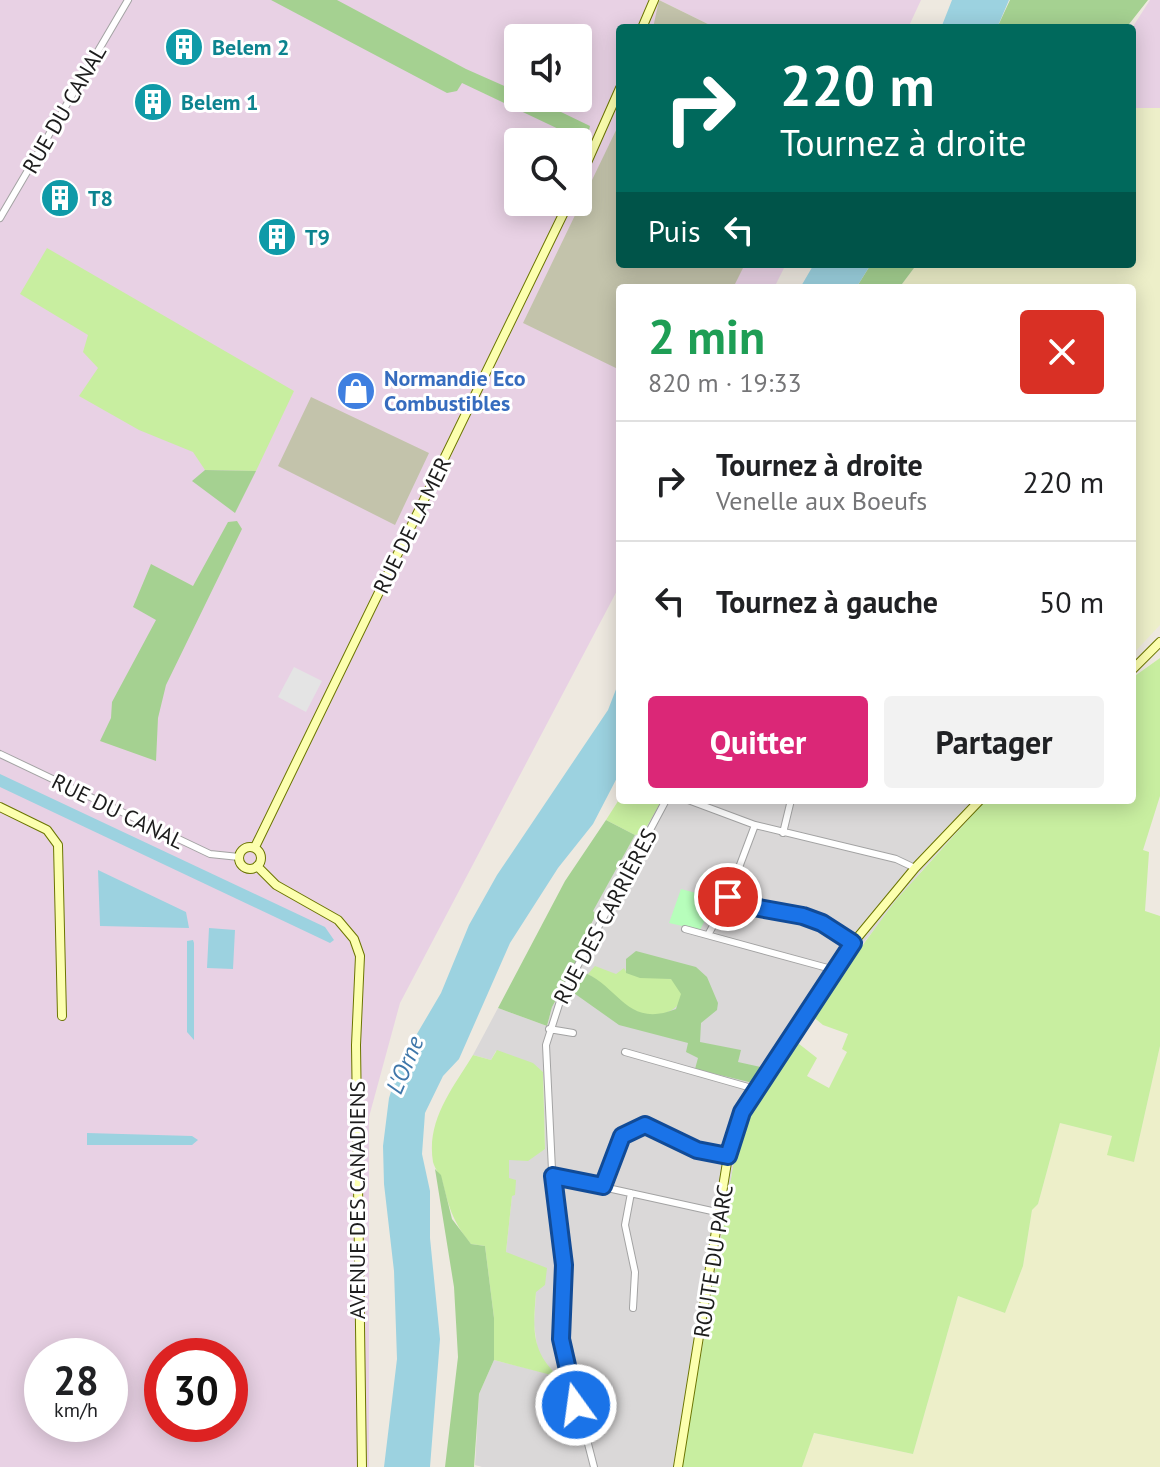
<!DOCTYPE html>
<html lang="fr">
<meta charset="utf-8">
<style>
:root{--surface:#fff;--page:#f2f2f2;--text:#202124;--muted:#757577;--line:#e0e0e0;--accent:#db2777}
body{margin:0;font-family:"PT Sans",sans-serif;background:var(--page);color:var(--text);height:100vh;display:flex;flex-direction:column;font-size:30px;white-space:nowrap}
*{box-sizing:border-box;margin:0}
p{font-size:26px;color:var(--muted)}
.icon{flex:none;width:44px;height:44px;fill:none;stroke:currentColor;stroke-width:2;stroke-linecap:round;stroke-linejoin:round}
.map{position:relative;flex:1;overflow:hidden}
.panel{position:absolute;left:616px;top:284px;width:520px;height:520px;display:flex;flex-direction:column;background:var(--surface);border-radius:8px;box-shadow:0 4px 20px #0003}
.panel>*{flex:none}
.banner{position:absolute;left:616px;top:24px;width:520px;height:244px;border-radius:8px;box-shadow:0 4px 20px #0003;background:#00695c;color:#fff;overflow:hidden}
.buttons{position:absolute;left:504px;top:24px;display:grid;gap:16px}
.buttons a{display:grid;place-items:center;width:88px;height:88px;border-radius:8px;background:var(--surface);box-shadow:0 4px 20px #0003;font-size:40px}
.speed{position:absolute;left:24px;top:1338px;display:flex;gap:16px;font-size:40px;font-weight:700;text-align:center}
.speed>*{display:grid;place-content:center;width:104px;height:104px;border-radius:50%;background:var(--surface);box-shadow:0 4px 20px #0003;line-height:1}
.speed small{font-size:20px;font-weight:400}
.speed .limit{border:12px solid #d22;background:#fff;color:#111}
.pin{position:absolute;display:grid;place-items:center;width:68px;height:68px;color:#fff;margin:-34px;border:4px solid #fff;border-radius:50%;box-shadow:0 2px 8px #0007}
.me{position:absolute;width:88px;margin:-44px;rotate:346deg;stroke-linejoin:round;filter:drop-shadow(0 0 6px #0008)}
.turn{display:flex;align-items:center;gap:28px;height:168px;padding:0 32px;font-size:36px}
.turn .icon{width:104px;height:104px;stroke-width:2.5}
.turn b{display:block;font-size:56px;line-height:68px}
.then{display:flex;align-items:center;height:76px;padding:0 32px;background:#0003;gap:16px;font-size:30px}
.round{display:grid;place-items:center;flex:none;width:84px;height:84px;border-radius:8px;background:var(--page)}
.head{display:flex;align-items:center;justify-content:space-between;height:136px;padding:0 32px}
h1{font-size:48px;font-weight:800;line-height:60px;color:#1e9e55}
.cta{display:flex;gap:16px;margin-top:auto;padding:16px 32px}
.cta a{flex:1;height:92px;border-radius:8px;background:var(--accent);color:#fff;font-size:32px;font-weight:800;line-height:92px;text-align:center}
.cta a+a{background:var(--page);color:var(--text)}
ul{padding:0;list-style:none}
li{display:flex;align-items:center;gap:24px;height:120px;padding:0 32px;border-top:2px solid var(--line)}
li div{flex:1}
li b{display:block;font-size:30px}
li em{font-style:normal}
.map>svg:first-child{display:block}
.residential{fill:#dad8d8}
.industrial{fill:#e8d1e4;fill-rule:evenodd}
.construction{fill:#c3c3ab}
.farmland{fill:#edefc9}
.grass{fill:#c8eea0}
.forest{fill:#a5d191}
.park{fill:#b7febb}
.parking{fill:#e4e4e4}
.water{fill:#9cd2e0}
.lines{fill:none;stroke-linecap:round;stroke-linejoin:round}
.street-casing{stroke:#a3a3a3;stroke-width:8}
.secondary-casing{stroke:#6b7500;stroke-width:10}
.street{stroke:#fff;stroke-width:6}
.secondary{stroke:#fcffae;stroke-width:8}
.route-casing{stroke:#114b97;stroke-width:20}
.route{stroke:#1a73e8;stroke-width:14}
.labels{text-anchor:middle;stroke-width:6;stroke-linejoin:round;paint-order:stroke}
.culture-label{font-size:22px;font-weight:bold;fill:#0d838f;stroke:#fff;text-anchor:start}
.street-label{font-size:22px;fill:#1c1c1c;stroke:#fff}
.shop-label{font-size:22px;font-weight:bold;fill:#366cbe;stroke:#fff;text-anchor:start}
.water-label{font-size:24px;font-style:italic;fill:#3f77aa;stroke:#fff}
</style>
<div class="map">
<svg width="1160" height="1467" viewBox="0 0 1160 1467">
<rect width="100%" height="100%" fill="#eee9e0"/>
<path class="residential" d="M 662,800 L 986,800 L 920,873 L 861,946 L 811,1015 L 750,1110 L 741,1131 L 734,1161 L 682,1467 L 482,1467 L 475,1465 L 479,1394 L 494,1360 L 558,1376 L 546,1368 L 538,1354 L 534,1324 L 536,1292 L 506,1252 L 512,1195 L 514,1195 L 509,1179 L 509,1160 L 545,1149 L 543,1072 L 496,1051 L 491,1060 L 473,1055 L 498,1008 L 547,1026 L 552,1007 L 591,938 L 586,935 L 596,914 L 592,911 L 635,835 L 643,833 Z"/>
<path class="industrial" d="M 0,0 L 651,0 L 709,28 L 620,28 L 620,264 L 786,264 L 774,288 L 620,288 L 620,585 L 400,1003 L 369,1117 L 369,1467 L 0,1467 ZM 518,38 L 578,38 L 578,98 L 518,98 ZM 518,142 L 578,142 L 578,202 L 518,202 ZM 42,1356 L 110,1356 L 110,1424 L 42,1424 ZM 162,1356 L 230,1356 L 230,1424 L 162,1424 Z
M 659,0 L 921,0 L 908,28 L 716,28 Z
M 1150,0 L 1160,0 L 1160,108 L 1132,108 L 1132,28 Z"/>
<path class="construction" d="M 659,0 L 716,28 L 653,28 Z
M 620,122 L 620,264 L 745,264 L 733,288 L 620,288 L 620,370 L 523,323 Z
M 311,397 L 429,453 L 395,525 L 278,466 Z"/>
<path class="farmland" d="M 1132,108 L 1160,108 L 1160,625 L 1132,655 L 1132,288 L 899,288 L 917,264 L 1132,264 Z
M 1160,1046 L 1160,1467 L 802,1467 L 813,1433 L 913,1454 L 958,1296 L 1005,1313 L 1023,1266 L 1032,1210 L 1038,1204 L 1060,1123 L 1112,1136 L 1134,1162 Z"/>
<path class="grass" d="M 47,248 L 294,391 L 256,471 L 205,470 L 193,452 L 139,430 L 79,396 L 98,368 L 83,352 L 88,335 L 20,294 Z
M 1160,658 L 1160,796 L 1143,850 L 1149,852 L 1145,911 L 1160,916 L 1160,1046 L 1134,1162 L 1107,1155 L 1112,1136 L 1060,1123 L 1038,1204 L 1032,1210 L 1023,1266 L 1005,1313 L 958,1296 L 913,1454 L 814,1433 L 802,1467 L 682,1467 L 734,1161 C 744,1115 769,1079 794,1040 L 817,1058 L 807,1076 L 829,1088 L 847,1052 L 842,1049 L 848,1034 L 823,1025 L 811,1015 L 896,900 L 986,800 L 1132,800 L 1132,678 Z
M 620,798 L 620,800 L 662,800 L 643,833 L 635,835 L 606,820 Z
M 595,966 L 616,974 L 624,968 L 627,973 L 671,979 C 698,999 668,1020 644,1014 C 621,1008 607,986 588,974 Z
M 497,1050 L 533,1063 L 543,1072 L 545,1149 L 528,1161 L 509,1160 L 509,1178 L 516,1180 L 515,1195 L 512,1196 L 506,1252 L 547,1268 L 545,1285 L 536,1292 C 533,1330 531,1351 559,1377 L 494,1360 L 494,1318 L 485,1246 L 471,1244 C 454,1224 449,1208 443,1184 C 441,1175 435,1170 433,1162 C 426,1120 453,1088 473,1055 L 491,1060 Z"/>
<path class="forest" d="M 271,0 L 337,0 L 466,69 L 518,92 L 518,98 L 532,98 L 590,126 L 586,142 L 462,83 L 457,91 L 447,93 Z
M 1010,0 L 1148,0 L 1126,28 L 997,28 Z
M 871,264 L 917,264 L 899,288 L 856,288 Z
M 205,470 L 256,471 L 235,513 L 192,481 Z
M 237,521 L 242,529 L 166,685 L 158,718 L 156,761 L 100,741 L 111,718 L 112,702 L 156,620 L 133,607 L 151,564 L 193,586 L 228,522 Z
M 606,820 L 635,835 L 593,911 L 596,914 L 586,935 L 591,938 L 552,1007 L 547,1026 L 498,1008 L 565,881 Z
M 636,951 L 696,967 L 707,977 L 718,1003 L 717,1010 L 701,1023 L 700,1042 L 741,1050 L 738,1062 L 765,1068 L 753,1083 L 695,1069 L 698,1058 L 686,1052 L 688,1043 L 619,1025 L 571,991 L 581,971 C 619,985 626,1029 676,1009 L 681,994 L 671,979 L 640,978 L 626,973 L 626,959 Z
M 435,1169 L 441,1175 L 452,1219 L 471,1244 L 485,1246 L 494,1318 L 494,1360 L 479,1394 L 474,1467 L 445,1467 L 458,1357 L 454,1287 Z"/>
<path class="park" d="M 702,874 L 722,884 L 719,894 L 724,896 L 720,906 L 712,906 L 700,930 L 669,923 L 681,889 L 696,893 Z"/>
<path class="parking" d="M 294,667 L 322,681 L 306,712 L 278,697 Z"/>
<path class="water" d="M 952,0 L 1009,0 L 997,28 L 941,28 Z
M 814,264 L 871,264 L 856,288 L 800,288 Z
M 620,679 L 620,772 L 593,824 L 558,868 L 510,943 L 459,1059 L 443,1076 L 425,1113 L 422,1154 L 430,1191 L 430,1238 L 440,1339 L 430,1467 L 384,1467 L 397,1359 L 394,1271 L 384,1184 L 383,1146 L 389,1098 L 401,1061 L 441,993 L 469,925 L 497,875 L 608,710 Z
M 0,774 L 325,927 L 334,940 L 330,943 L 0,787 Z
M 98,870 L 186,912 L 189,928 L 100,926 Z
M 209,928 L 235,930 L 233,969 L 207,968 Z
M 193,940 L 194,943 L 194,1040 L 187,1032 L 187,941 Z
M 87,1133 L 192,1136 L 198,1140 L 192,1145 L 87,1145 Z"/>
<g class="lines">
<g class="street-casing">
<path id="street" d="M 0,218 L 128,0
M 0,754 L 210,854 L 239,857
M 688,800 L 755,825 L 896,859 L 915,868
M 755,825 L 726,902 C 773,910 813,915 853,943
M 783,833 L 791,800
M 685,929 L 835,970
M 708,935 L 726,902
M 549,1029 L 573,1033
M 625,1052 L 755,1089
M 553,1176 L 721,1213
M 603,1186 L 617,1143 L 635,1127 L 645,1125 L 697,1150 L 728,1156
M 631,1193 L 625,1225 L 635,1272 L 633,1308
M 594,1467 L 561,1339 L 564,1265 L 552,1170 L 546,1045 L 562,995 L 666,800"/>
</g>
<g class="secondary-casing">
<path id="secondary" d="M 642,28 L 654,0
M 578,183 L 620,88
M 1132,670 L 1160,642
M 0,807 L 47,830 L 58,845 L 62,1016
M239 858a11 11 0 1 1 22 0a11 11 0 1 1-22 0Z
M 255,847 L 569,202
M 257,866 L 276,885 L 338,920 L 354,939 L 360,956 L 356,1045 L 362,1467
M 678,1467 L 728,1156 L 742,1112 L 853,943 L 915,868 L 980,800"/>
</g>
<use href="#street" class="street"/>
<use href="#secondary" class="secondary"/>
</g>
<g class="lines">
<g class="route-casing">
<path id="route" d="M 576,1405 L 561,1339 L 564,1265 L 553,1176 L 603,1186 L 622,1136 L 645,1125 L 697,1150 L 728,1156 L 742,1112 L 853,943 L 822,923 L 803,916 L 726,902 L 728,897"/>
</g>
<use href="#route" class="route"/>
</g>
<defs>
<g id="building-disc" transform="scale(2)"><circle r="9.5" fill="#0f9aa8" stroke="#fff"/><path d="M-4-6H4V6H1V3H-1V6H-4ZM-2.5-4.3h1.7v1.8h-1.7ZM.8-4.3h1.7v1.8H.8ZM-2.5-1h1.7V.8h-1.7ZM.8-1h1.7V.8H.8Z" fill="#fff"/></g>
<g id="shop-disc" transform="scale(2)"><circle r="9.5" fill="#3f7fe0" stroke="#fff"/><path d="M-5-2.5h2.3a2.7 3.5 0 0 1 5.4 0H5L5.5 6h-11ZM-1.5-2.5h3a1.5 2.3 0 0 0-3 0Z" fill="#fff"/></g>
</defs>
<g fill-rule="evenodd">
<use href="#building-disc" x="184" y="47"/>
<use href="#building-disc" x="153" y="102"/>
<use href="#building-disc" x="60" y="198"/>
<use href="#building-disc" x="277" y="237"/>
<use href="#shop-disc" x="356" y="391"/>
</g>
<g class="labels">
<g class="culture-label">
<text x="212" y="55">Belem 2</text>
<text x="181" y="110">Belem 1</text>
<text x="88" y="206">T8</text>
<text x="305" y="245">T9</text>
</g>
<g class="street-label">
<text transform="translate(64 109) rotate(-60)" y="8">RUE DU CANAL</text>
<text transform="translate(412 525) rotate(-64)" y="8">RUE DE LA MER</text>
<text transform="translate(118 811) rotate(26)" y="8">RUE DU CANAL</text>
<text transform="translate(605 916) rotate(-62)" y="8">RUE DES CARRIÈRES</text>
<text transform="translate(357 1200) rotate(-90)" y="8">AVENUE DES CANADIENS</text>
<text transform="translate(713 1261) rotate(-81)" y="8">ROUTE DU PARC</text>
</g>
<g class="shop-label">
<text x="384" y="386">Normandie Eco<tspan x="384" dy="25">Combustibles</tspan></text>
</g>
<g class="water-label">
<text transform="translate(405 1065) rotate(-67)" y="8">L'Orne</text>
</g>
</g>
</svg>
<div class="buttons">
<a><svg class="icon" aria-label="sound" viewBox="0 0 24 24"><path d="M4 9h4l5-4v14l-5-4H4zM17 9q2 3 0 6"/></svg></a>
<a><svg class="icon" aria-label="search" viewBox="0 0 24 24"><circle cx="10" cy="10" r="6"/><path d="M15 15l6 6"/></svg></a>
</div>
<div class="speed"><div>28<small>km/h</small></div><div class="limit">30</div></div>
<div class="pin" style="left:728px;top:897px;background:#d93025"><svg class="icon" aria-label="arrive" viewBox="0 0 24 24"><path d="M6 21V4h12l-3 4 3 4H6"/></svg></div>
<svg class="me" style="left:576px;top:1405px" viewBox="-20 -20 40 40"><circle r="17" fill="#1a73e8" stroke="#fff" stroke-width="3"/><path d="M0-11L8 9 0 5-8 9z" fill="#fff"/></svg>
<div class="banner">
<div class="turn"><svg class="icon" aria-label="right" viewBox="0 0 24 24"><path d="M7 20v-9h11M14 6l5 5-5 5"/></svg><div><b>220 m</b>Tournez à droite</div></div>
<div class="then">Puis<svg class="icon" aria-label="left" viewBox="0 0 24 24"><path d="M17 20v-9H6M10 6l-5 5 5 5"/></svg></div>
</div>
<section class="panel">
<div class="head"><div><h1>2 min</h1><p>820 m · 19:33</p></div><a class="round" style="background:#d93025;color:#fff"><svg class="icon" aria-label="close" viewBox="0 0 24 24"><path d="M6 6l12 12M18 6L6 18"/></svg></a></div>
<ul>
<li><svg class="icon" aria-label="right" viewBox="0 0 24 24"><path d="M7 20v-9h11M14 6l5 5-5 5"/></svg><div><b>Tournez à droite</b><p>Venelle aux Boeufs</p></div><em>220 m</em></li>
<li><svg class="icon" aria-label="left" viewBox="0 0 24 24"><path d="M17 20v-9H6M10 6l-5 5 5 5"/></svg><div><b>Tournez à gauche</b></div><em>50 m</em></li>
</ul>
<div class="cta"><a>Quitter</a><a>Partager</a></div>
</section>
</div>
